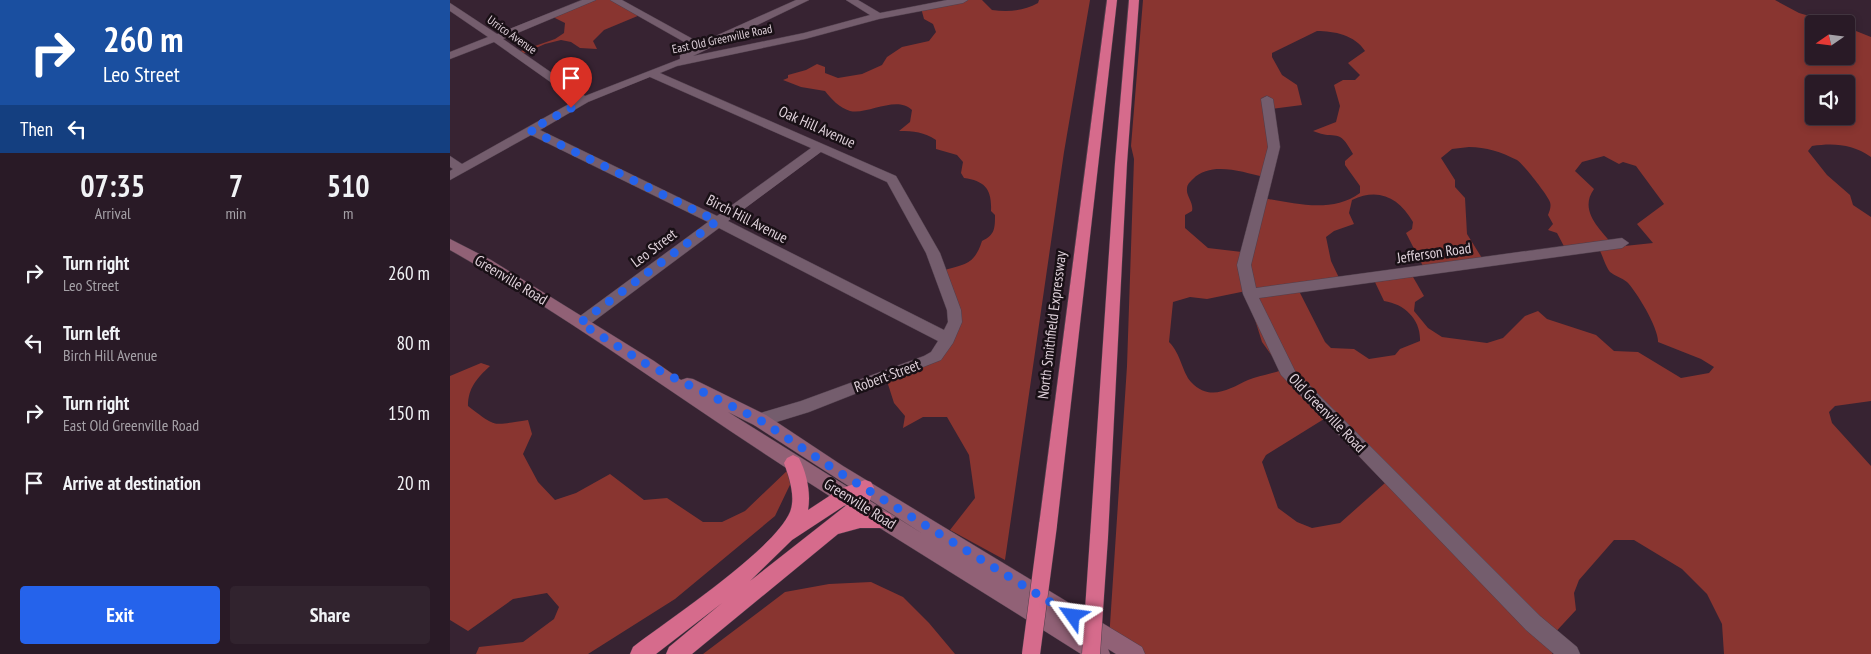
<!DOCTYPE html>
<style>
:root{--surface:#291a26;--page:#31232e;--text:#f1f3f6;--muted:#a5a1a7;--line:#453843;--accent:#2563eb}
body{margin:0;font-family:"PT Sans Narrow",sans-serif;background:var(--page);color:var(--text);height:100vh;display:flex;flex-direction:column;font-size:19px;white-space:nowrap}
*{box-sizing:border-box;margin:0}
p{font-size:16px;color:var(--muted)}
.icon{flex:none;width:28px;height:28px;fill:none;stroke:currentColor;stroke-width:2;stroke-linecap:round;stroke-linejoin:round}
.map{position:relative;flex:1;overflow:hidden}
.panel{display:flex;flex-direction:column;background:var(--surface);width:450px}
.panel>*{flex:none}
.banner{background:#1a4fa0;color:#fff;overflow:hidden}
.needle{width:32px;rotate:256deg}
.tools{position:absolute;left:1355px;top:15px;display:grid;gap:10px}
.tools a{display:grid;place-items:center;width:50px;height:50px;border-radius:5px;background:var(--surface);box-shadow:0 2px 8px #0003,0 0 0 1px var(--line);font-size:25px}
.pin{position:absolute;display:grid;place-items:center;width:42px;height:42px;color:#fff;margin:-51px -21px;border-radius:50% 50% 50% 0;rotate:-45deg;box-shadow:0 0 5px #0007}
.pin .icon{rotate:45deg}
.me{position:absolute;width:55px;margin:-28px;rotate:301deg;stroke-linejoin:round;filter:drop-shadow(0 0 4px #0008)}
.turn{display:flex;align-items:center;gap:18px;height:105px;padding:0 20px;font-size:22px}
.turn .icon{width:65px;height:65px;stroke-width:2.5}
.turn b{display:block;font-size:35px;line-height:42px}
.then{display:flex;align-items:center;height:48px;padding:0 20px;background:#0003;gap:10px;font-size:19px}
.eta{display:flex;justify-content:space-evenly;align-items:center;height:85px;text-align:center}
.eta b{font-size:30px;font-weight:800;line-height:35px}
.primary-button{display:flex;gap:10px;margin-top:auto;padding:10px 20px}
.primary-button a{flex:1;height:58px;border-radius:5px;background:var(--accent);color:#fff;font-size:20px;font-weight:800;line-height:58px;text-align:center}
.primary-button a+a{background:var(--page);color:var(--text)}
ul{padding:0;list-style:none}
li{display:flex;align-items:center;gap:15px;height:70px;padding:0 20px}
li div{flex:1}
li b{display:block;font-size:19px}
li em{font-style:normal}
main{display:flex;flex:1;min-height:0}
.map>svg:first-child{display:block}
.green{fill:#893530;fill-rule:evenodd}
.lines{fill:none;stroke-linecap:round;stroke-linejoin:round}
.minor-casing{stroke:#503f4c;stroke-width:1}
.secondary-casing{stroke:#503f4c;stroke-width:1}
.motorway-casing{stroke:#503f4c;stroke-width:1}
.minor{fill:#745d6d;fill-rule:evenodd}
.secondary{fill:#916176;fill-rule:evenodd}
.motorway{fill:#d66b8c;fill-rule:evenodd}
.motorway-bridge-casing{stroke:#503f4c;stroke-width:19;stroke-linecap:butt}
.motorway-bridge{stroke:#d66b8c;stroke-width:18}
.route{stroke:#2563eb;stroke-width:9;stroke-dasharray:0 16.2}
.labels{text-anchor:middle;stroke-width:5;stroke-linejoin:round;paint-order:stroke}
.far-street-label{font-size:12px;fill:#dfd1da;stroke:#191016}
.street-label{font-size:15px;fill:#dfd1da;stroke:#191016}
</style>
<main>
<section class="panel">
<div class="banner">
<div class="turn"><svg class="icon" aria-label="right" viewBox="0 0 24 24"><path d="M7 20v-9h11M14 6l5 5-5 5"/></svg><div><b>260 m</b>Leo Street</div></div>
<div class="then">Then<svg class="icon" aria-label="left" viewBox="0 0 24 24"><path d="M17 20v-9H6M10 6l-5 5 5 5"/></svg></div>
</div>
<div class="eta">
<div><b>07:35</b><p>Arrival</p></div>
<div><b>7</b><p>min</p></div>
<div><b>510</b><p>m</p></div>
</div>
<ul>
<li><svg class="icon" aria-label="right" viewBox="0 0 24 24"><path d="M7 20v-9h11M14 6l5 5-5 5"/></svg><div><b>Turn right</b><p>Leo Street</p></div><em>260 m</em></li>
<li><svg class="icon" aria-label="left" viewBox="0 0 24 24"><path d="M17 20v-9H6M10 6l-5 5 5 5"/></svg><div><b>Turn left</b><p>Birch Hill Avenue</p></div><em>80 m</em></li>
<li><svg class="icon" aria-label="right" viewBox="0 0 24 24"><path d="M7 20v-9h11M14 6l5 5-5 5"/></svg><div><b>Turn right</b><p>East Old Greenville Road</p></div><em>150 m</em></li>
<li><svg class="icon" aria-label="arrive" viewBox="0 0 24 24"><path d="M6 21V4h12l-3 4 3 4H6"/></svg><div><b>Arrive at destination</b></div><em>20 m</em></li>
</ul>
<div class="primary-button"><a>Exit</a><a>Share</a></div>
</section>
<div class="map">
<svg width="1421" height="654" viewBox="0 0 1421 654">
<rect width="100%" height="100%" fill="#372332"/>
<path class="green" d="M 141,0 L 164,0 L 190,15 L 154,30 L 143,41 L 147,49 L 130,48 L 121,42 L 111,40 L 95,44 L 70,55 L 65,53 L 105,39 L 114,33 L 115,23 L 101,16 Z
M 514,0 L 532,0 L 542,10 C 559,12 573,11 588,3 L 589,0 L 640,0 L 614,152 L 555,560 L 500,530 L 525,498 L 519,455 L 497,417 L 473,417 L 453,428 L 455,416 L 444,403 L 436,378 L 481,358 L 501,329 L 491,271 C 514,264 524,266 532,241 C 545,235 545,228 545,215 L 541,211 C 542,189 535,181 514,178 L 511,173 L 513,162 L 507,155 L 486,149 L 486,140 C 474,132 464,131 449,131 L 460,122 L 462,110 C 446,95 418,115 400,111 C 390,108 381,99 375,91 L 351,87 L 333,80 L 338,78 L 338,75 L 356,70 L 367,64 L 375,67 L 375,73 L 388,78 L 412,74 L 432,65 L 437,57 L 452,47 L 479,41 L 486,32 L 483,24 L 474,19 L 471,8 Z
M 693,0 L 1325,0 L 1349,13 L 1387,24 L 1364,24 L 1364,56 L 1396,56 L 1396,27 L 1421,37 L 1421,157 C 1402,144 1384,143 1362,146 L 1358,151 L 1377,175 L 1400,195 L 1403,205 L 1421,217 L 1421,401 L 1385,406 L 1379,412 L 1382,423 L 1421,466 L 1421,654 L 1274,654 L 1272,624 L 1257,594 L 1232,569 L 1184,540 L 1164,540 L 1129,580 L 1124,593 L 1126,610 L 1100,638 L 1105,650 L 1102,654 L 684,654 L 659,640 L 677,366 L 684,159 L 681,146 ZM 867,31 C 884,31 905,35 915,51 L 898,63 L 910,75 L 905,80 L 893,80 L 884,85 L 890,106 L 886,122 L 863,131 C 887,141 888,126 903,154 L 895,161 L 895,165 L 910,186 L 910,193 C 881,214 844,203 812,198 L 792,252 L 758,248 L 735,228 L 735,215 L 742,211 C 744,203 736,196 737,189 C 737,184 740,182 743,179 C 761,161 792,172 814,177 L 821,127 L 821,109 L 852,105 L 847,85 L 832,75 L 822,57 L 822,53 ZM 1364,84 L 1396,84 L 1396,116 L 1364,116 ZM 1019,147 C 1036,147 1051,152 1067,160 C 1073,164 1095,192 1099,200 C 1102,205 1100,210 1098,215 L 1103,224 L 1098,230 L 1107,233 L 1118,254 L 1150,251 C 1153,257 1156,267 1160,272 C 1165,276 1172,278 1177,282 C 1187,292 1209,329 1208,342 L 1251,359 L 1264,367 L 1259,373 L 1231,378 L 1188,352 L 1164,351 L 1146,335 L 1097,319 L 1088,311 L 1075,316 L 1053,338 L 1037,343 L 992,337 L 978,328 L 964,311 L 965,302 L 974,296 L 963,277 L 958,275 L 924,280 L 934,301 C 955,304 971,320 970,341 L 950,349 L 945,355 L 919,359 L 904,349 L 881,348 L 875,342 L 849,291 L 891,282 L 881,261 L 876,237 L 884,231 L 904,224 L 899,213 L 902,200 C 929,187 949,198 963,222 L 962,229 L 956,233 L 976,272 L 1035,263 L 1017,234 L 1015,198 L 1005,187 L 1005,180 L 991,158 L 1002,149 ZM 1154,156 L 1169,164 L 1173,162 L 1186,166 L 1214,204 L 1187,224 L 1203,243 L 1165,247 C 1151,230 1128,211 1144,189 L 1125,171 L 1132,162 ZM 796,291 L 812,342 L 832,370 C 821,374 808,376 798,380 C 779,389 760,402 741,382 C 732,372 731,354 719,342 L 723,302 L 740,297 L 757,299 ZM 874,419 L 935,483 L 890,523 L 862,528 L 847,522 L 828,508 L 812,462 L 816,455 Z
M 31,363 L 40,366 C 27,378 18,388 18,406 C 48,429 42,425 78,420 L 82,434 L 73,454 L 88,482 L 105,500 L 126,493 L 160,474 L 194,500 L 217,498 L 253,522 L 272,522 L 295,511 L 340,468 L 348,468 L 325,516 L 225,599 L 138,654 L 26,654 L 29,647 L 73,642 L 104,619 L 109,607 L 97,593 L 63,599 L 18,631 L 0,620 L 0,376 Z
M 421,582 L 453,597 L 479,623 L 505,654 L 253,654 L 335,592 L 379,584 Z"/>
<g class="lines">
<g class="minor-casing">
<path id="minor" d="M 132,0 L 146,0 L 53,39 L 135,96 L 230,59 L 230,55 L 243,47 L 160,0 L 172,0 L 250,43 L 346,0 L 359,0 L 243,56 L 354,33 L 420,15 L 396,0 L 408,0 L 430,13 L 497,0 L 518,0 L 513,3 L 429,19 L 355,39 L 227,66 L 210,73 L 446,176 L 490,253 L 511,310 L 512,322 L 503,343 L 491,360 L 359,412 L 310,427 L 304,425 L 302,420 L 304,415 L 351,401 L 474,356 L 481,352 L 488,341 L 269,228 L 136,327 L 126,327 L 124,323 L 126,319 L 258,222 L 81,135 L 0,180 L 0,171 L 3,169 L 0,167 L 0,156 L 12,164 L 126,100 L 44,42 L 0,59 L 0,52 L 38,37 L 0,11 L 0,3 L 47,34 ZM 200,77 L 361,148 L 267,216 L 90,130 L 138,102 ZM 371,152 L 437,182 L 476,253 L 497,310 L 498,322 L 494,330 L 278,221 Z
M 817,96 L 823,99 L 830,147 L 801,265 L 806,288 L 1172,238 L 1179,243 L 1172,248 L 809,298 L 845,371 L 1090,616 L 1127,647 L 1130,654 L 1104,654 L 1076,630 L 831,375 L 793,294 L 787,265 L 818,147 L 811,99 Z"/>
</g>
<g class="secondary-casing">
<path id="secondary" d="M 0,239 L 41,260 L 204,361 L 231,380 L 237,378 L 243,379 L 316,415 L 393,466 L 692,647 L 695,654 L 666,654 L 658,649 L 660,654 L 631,654 C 526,587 419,523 315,454 C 210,385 109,311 0,250 ZM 278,412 L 304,425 L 473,534 Z"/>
</g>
<g class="motorway-casing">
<path id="motorway" d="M 657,0 L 667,0 L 607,525 L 604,531 L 598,533 L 592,531 L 589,525 Z
M 679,0 L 689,0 L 677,163 L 658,537 L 656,543 L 649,546 L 642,543 L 640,537 L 665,163 Z
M 343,455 L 349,458 C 357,474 361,493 358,510 L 390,489 L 415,480 L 421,482 L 424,488 L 416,512 L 434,512 L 440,514 L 443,520 L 440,526 L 434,528 L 410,528 L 388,534 L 242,654 L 216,654 L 219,647 L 272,603 L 206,654 L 180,654 L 183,647 C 219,619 324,550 340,512 C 346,497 339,477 334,463 L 337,458 ZM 403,500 L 300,581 L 342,540 Z"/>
</g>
<use href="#minor" class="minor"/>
<use href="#secondary" class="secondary"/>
<use href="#motorway" class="motorway"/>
<g class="motorway-bridge-casing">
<path id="motorway-bridge" d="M 581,654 L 598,525
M 641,654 L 649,537"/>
</g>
<use href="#motorway-bridge" class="motorway-bridge"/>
</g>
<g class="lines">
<path class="route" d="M 121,108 L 80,130 L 267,221 L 130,323 L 198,365 L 310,420 L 387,471 L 623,616"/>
</g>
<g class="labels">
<g class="far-street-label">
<text transform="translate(62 35) rotate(35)" y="4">Urrico Avenue</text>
<text transform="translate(272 39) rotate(-12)" y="4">East Old Greenville Road</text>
</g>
<g class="street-label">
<text transform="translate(367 127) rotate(24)" y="5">Oak Hill Avenue</text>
<text transform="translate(297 219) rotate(27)" y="5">Birch Hill Avenue</text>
<text transform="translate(204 248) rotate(-37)" y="5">Leo Street</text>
<text transform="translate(984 253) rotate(-8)" y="5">Jefferson Road</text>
<text transform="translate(61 280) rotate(31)" y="5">Greenville Road</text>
<text transform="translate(602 325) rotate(-83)" y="5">North Smithfield Expressway</text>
<text transform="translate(437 376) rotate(-20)" y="5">Robert Street</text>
<text transform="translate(877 413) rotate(46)" y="5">Old Greenville Road</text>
<text transform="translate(410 504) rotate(32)" y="5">Greenville Road</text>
</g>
</g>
</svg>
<div class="tools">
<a><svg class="needle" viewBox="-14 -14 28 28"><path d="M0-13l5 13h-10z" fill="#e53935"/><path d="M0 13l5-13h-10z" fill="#a5a1a7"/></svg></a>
<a><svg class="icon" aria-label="sound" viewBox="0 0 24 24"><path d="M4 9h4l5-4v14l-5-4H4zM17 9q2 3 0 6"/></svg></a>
</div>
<div class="pin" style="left:121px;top:108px;background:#d93025"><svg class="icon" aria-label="arrive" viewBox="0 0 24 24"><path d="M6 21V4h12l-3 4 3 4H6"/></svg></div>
<svg class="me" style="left:623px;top:616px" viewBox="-20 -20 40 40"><path d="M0-17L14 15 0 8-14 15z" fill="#2563eb" stroke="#fff" stroke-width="4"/></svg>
</div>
</main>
